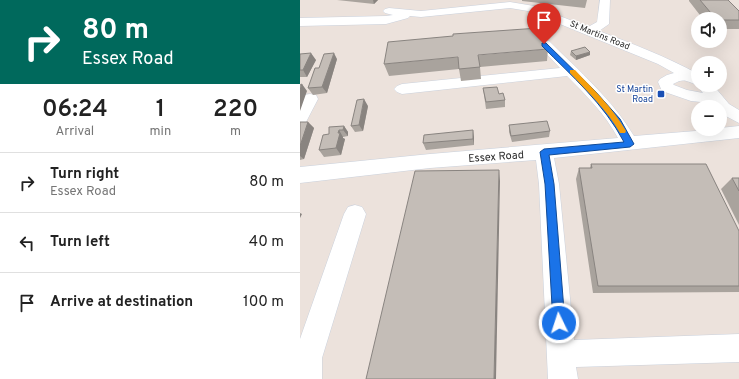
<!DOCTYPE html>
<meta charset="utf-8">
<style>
:root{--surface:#fff;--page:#f2f2f2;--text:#222;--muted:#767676;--line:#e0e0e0}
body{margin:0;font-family:Overpass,sans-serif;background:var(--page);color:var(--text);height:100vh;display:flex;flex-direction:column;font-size:15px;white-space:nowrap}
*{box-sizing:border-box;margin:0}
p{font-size:13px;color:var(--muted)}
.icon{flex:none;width:22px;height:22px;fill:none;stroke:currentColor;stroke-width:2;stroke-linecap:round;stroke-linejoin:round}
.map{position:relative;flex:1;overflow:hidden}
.drawer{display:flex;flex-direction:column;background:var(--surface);width:300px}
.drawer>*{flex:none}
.guide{background:#00695c;color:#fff;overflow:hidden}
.buttons{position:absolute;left:391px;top:12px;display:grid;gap:8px}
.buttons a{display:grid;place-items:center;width:36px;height:36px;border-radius:50%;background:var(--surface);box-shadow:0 4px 16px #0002;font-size:20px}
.pin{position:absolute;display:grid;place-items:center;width:34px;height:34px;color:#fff;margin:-41px -17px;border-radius:50% 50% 50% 0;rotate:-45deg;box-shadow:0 0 4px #0007}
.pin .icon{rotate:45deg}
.me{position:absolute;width:44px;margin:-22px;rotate:356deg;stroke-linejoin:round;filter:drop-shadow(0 0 3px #0008)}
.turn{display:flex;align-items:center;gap:14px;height:84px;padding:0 16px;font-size:18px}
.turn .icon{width:52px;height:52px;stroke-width:2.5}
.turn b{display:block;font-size:28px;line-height:34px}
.eta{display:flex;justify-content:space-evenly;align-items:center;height:68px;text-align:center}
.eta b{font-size:24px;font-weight:600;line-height:28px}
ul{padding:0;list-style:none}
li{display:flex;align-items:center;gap:12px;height:60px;padding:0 16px;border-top:1px solid var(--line)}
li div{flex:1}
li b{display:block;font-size:15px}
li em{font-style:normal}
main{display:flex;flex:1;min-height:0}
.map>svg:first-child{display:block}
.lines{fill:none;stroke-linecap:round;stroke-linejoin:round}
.minor-casing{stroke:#cad1dc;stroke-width:1}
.minor{fill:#fff;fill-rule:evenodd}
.wall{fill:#a9a39d}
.shaded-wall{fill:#898480}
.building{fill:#c4bdb7;stroke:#898480}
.route{fill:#1a73e8;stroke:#114b97}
.slow{fill:#f59e0b}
.transit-dot{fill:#1a4fb4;stroke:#fff;stroke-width:1.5}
.labels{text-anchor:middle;stroke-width:3;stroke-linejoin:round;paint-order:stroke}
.far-street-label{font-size:9px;fill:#2a2a2a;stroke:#fff}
.far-transit-label{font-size:9px;fill:#164399;stroke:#fff;text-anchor:end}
.street-label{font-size:11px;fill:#2a2a2a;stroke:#fff}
</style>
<main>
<section class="drawer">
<div class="guide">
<div class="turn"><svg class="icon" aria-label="right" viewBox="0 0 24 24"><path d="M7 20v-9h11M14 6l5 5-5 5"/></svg><div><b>80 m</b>Essex Road</div></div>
</div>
<div class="eta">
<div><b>06:24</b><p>Arrival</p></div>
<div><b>1</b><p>min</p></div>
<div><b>220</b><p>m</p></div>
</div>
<ul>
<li><svg class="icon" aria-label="right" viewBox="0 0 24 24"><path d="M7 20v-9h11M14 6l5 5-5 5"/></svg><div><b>Turn right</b><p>Essex Road</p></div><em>80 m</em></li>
<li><svg class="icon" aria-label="left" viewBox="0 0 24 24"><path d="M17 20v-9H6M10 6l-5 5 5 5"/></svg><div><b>Turn left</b></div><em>40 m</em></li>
<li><svg class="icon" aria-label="arrive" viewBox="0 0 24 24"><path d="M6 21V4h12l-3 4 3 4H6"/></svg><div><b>Arrive at destination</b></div><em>100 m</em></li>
</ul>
</section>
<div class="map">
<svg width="439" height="379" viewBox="0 0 439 379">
<rect width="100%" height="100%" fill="#ece2dc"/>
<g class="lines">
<g class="minor-casing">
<path id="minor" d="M 300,0 L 310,0 L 309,24 L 299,31 C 333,44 367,57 398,74 L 398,85 C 387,82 385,77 373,84 L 374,85 L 387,90 L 403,93 L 399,88 L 401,85 L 413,85 L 429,104 L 439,110 L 439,123 L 420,113 L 420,107 L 414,107 L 411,103 L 391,101 L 362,91 L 358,82 L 360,79 L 367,75 L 374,73 L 358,64 L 228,11 L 210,8 L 121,17 L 110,16 L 108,18 L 86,24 L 0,26 L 0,18 L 86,16 L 93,15 L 85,13 L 83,11 L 85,9 L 89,8 L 121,11 L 210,2 L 234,6 L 288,27 L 297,22 Z
M 244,40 L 249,41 C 279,71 312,99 334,136 L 420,129 L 420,128 L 439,126 L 439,138 L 254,158 L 259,184 L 274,340 L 439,334 L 439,362 L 276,367 L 278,379 L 248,379 L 239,184 L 236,160 L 130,168 L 0,183 L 0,167 L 130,154 L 318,138 C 305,114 286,95 267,76 L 102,94 L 97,92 L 94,89 L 97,86 L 102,84 L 260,68 L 237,44 L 239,41 Z
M 10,94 L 16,95 L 18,99 L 6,122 L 0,124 L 0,103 L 4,95 Z
M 55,205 L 62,207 L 66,214 L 22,358 L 22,379 L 0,379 L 0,339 L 44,214 L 48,207 Z"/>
</g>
<use href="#minor" class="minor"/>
</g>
<path class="wall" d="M 37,0 L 78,0 L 74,4 Z
M 222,0 L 287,0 L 285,8 L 222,1 Z
M 389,0 L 428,0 L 439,11 L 439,29 L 420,29 L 420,19 L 403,19 L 389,1 Z
M 248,49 L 247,61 L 180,67 L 181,79 L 161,81 L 159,69 L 89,76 L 84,64 Z
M 271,51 L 290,55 L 276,60 L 270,55 Z
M 0,54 L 16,60 L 7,77 L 0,77 Z
M 37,59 L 27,93 L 13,95 L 8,88 L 19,68 Z
M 183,88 L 199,94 L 205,100 L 205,107 L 186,109 Z
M 68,106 L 63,131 L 55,132 L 51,126 Z
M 0,122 L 8,122 L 14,128 L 4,159 L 0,160 Z
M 209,125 L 250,131 L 249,137 L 212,142 L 209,132 Z
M 44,126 L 48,132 L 48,136 L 43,137 L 43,138 L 45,139 L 41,155 L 24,157 L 19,150 L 29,134 Z
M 174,137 L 174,145 L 126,150 L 123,143 Z
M 291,164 L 439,231 L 439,292 L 293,293 L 276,179 L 279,168 L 290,168 Z
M 432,178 L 439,178 L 439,225 L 421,189 Z"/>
<path class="shaded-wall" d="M 73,0 L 78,0 L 74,4 Z
M 290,52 L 290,55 L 276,60 L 276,56 Z
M 11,53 L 16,60 L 7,77 L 3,70 Z
M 34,53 L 37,59 L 27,93 L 22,87 Z
M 2,84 L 7,91 L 0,111 L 0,90 Z
M 64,99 L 68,106 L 63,131 L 59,125 Z
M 8,122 L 14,128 L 4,159 L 0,156 L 0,146 Z
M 44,126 L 48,132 L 48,136 L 43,130 Z
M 39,130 L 43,137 L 43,138 L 45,139 L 41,155 L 36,148 Z
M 173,130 L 174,137 L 174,145 L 173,139 Z
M 199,170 L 200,181 L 196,379 L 194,379 Z
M 0,213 L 2,214 L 0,218 Z"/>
<path class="building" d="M 400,0 L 428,0 L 439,11 L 439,20 L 420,20 L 420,19 L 416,19 Z
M 239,28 L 248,49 L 178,55 L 180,67 L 159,69 L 158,57 L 84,64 L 88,42 L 153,36 L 153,34 Z
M 285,47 L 290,52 L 276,56 L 271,51 Z
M 11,53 L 3,70 L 0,70 L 0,54 Z
M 34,53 L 22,87 L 8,88 L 15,68 L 19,68 L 24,54 Z
M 2,84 L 0,90 L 0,85 Z
M 197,87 L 199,94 L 203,93 L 205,100 L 186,102 L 183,88 Z
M 64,99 L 59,125 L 51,126 L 57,100 Z
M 247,121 L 250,131 L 211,136 L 209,125 Z
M 0,122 L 8,122 L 0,146 Z
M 44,126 L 43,130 L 39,130 L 38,133 L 40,133 L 36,148 L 19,150 L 23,135 L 29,134 L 29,127 Z
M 173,130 L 173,139 L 123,143 L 124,135 Z
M 291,164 L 406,164 L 439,231 L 439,286 L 298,286 L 279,168 L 292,168 Z
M 199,170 L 194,379 L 66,379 L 115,171 Z
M 432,178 L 439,178 L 439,191 Z"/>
<path class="route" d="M 242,43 L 246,43 L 295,91 L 320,119 L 334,144 L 330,147 L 249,155 L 254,184 L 265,323 L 263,327 L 259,329 L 255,327 L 253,323 L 245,184 L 240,152 L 244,149 L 324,142 C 304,104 272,76 242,46 Z"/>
<path class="slow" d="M 270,70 L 275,70 C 293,89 313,108 326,131 L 325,133 L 320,133 C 307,110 288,92 270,73 Z"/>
<rect class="transit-dot" x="357" y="90" width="8" height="8" rx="2"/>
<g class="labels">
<g class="far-street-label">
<text transform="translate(300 35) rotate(22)" y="3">St Martins Road</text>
</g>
<g class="far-transit-label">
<text x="353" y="92">St Martin<tspan x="353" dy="10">Road</tspan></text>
</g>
<g class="street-label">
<text transform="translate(196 156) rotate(-4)" y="4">Essex Road</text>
</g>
</g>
</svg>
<div class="buttons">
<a><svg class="icon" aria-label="sound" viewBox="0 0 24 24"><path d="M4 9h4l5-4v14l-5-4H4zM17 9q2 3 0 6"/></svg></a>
<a>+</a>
<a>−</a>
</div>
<div class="pin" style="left:244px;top:44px;background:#d93025"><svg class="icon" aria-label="arrive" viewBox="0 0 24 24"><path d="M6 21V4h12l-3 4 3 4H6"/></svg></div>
<svg class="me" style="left:259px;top:323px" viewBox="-20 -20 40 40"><circle r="17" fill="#1a73e8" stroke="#fff" stroke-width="3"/><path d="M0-11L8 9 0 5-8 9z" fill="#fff"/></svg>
</div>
</main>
